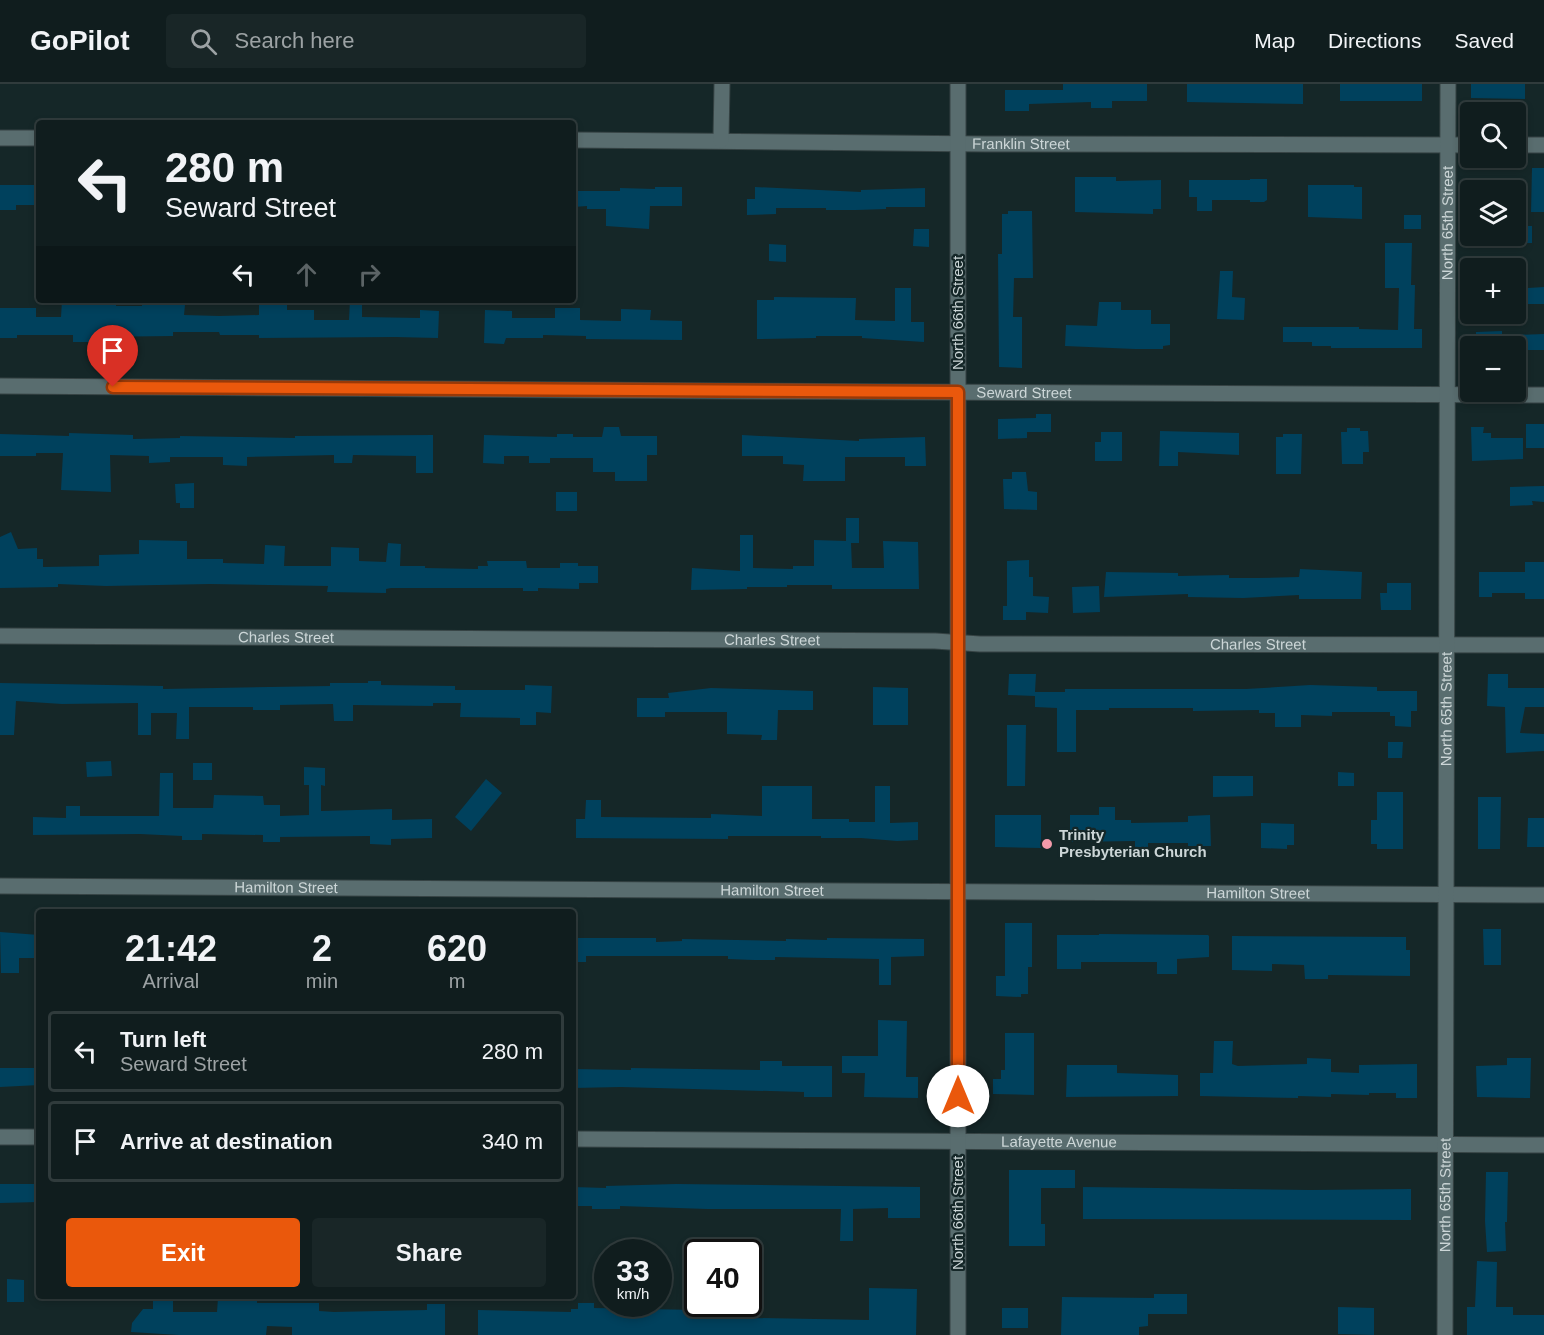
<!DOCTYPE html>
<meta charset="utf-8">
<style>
:root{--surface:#101d1e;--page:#192627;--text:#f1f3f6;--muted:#9ca2a4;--line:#303b3c;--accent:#ea580c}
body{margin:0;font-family:Arial,sans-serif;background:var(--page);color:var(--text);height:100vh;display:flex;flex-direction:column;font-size:22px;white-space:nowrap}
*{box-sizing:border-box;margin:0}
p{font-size:20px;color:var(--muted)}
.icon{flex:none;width:33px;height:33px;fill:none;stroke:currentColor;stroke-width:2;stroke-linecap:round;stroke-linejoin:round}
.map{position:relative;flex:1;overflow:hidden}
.panel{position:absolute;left:36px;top:825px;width:540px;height:390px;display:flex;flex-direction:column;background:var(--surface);border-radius:6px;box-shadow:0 3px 9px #0003,0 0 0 2px var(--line)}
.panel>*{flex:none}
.guide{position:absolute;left:36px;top:36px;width:540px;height:183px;border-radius:6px;box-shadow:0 3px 9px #0003,0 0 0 2px var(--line);background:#101d1e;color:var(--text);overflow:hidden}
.controls{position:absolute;left:1460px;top:18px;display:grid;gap:12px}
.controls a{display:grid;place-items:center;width:66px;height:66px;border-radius:6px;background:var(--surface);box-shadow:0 3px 9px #0003,0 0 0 2px var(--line);font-size:30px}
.speed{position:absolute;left:594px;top:1155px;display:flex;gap:12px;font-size:30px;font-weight:700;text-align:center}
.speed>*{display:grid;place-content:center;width:78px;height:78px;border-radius:50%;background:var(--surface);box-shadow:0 3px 9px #0003,0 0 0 2px var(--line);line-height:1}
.speed small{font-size:15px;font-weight:400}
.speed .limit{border:3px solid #111;border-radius:9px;background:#fff;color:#111}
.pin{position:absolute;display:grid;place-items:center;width:51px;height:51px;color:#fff;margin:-62px -26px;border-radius:50% 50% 50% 0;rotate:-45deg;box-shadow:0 0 6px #0007}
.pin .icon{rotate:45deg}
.me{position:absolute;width:66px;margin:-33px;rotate:0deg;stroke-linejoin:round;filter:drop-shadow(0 0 4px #0008)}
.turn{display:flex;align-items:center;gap:21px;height:126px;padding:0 30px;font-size:27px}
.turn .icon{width:78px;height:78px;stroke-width:2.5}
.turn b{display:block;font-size:42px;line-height:51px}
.lanes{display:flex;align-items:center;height:57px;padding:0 30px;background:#0003;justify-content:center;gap:30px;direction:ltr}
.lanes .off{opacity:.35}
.eta{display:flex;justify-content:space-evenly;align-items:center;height:102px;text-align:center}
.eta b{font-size:36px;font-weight:600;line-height:42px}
.primary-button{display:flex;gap:12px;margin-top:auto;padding:12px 30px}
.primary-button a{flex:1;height:69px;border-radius:6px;background:var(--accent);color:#fff;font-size:24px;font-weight:600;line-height:69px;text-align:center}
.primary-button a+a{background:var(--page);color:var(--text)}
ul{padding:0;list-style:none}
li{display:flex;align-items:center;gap:18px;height:81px;margin:0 12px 9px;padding:0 18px;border:3px solid var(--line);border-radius:6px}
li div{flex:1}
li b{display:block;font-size:22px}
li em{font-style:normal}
header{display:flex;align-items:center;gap:36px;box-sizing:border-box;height:84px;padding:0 30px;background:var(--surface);border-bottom:2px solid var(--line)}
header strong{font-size:28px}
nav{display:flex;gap:33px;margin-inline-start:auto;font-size:21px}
.search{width:420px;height:54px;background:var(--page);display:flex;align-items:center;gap:15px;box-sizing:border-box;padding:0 21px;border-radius:6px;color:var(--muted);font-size:22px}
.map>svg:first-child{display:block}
.building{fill:#00415d}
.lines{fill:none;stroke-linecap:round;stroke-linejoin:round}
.minor-casing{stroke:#364344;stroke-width:17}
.minor{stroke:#596d6f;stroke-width:15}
.route-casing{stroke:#983908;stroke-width:15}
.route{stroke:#ea580c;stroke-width:10}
.poi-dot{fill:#f39aaa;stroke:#152728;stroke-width:2}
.labels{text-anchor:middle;stroke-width:4.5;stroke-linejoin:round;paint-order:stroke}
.street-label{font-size:15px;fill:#ccd6d7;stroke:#152728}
.poi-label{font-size:15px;font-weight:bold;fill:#ccd6d7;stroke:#152728;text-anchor:start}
</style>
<header>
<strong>GoPilot</strong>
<div class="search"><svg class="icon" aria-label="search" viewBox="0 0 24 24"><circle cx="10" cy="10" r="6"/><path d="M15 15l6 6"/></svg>Search here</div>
<nav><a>Map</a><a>Directions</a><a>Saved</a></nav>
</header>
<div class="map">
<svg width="1544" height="1251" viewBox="0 0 1544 1251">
<rect width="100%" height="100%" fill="#152728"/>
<path class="building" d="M 1063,0 L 1147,0 L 1147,17 L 1112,17 L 1112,24 L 1091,24 L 1091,18 L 1029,20 L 1029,27 L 1005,27 L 1005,6 L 1063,6 Z
M 1187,0 L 1303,0 L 1303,20 L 1187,18 Z
M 1340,0 L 1422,0 L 1422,17 L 1340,17 Z
M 1471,0 L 1525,0 L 1525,15 L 1471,14 Z
M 1532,84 L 1544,84 L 1544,128 L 1531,128 Z
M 1075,93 L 1116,93 L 1116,97 L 1161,96 L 1161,125 L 1153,125 L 1153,130 L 1075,128 Z
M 1250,95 L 1267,95 L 1267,116 L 1264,118 L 1250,118 L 1250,116 L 1212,116 L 1212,127 L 1197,127 L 1197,113 L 1189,113 L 1189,96 L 1250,96 Z
M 0,101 L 39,101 L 39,121 L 16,121 L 16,126 L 0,126 Z
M 1308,101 L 1354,101 L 1354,103 L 1362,103 L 1362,135 L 1308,133 Z
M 655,103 L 682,103 L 682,122 L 650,122 L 649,145 L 606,142 L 606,125 L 587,125 L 587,122 L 573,123 L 573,107 L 620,107 L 620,104 L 655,105 Z
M 755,103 L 861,108 L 861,106 L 925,104 L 925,123 L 886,123 L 886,125 L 856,126 L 826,126 L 826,124 L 776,124 L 776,130 L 747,131 L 747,115 L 755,115 Z
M 1008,127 L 1032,127 L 1033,194 L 1014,194 L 1013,233 L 1022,233 L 1022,284 L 999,283 L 998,170 L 1002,170 L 1002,130 L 1008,130 Z
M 1404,131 L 1421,131 L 1421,145 L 1404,145 Z
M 1516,142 L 1532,142 L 1532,159 L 1516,159 Z
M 914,145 L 929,145 L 929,163 L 913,162 Z
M 1385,159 L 1412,159 L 1411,201 L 1415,201 L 1414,245 L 1422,245 L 1422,264 L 1331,264 L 1331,262 L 1312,262 L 1312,258 L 1283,258 L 1283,243 L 1359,243 L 1359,245 L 1398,246 L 1399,204 L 1385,204 Z
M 769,160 L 786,161 L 786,178 L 769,177 Z
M 1220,187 L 1233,187 L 1232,213 L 1245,214 L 1244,236 L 1217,235 Z
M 1544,203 L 1544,220 L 1528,220 L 1528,204 Z
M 895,204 L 911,204 L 911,238 L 924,238 L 924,258 L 862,254 L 862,252 L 816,252 L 816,254 L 757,255 L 757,216 L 774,216 L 774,213 L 856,214 L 855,236 L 895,237 Z
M 62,216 L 116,216 L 116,222 L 142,222 L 142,216 L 159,216 L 159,221 L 185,221 L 184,231 L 219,232 L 259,231 L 259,216 L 275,216 L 275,219 L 287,219 L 287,226 L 314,226 L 314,236 L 349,236 L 350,216 L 362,216 L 362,233 L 420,234 L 420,226 L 439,227 L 438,254 L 395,253 L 259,254 L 259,251 L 220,251 L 219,248 L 173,248 L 173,252 L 91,253 L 91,258 L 73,258 L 73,251 L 17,251 L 17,254 L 0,254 L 0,224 L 36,224 L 36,233 L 61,233 Z
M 1099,218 L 1121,218 L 1121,226 L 1151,226 L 1151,240 L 1170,240 L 1170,261 L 1163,262 L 1163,265 L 1135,265 L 1065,262 L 1066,241 L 1097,242 Z
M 555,224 L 580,224 L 580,236 L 621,237 L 621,225 L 651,226 L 650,236 L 682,237 L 682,256 L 586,255 L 586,252 L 543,251 L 543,254 L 506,254 L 504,260 L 484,259 L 485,226 L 512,227 L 512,234 L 555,234 Z
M 1502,247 L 1502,262 L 1476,262 L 1476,248 Z
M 1544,250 L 1544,266 L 1515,266 L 1515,251 Z
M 1036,330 L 1051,330 L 1051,348 L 1027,348 L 1027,354 L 998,355 L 998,335 L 1036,334 Z
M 1526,340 L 1544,340 L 1544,364 L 1526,364 Z
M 604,343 L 619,343 L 621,352 L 657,352 L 657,371 L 647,371 L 647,397 L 615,397 L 615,388 L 593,388 L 593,374 L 550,374 L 550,379 L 529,379 L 529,372 L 504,372 L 504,380 L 483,379 L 484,351 L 557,353 L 557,350 L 573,350 L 573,353 L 602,353 Z
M 1471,343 L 1484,343 L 1483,349 L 1491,349 L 1491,354 L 1523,354 L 1523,375 L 1472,377 Z
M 1347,344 L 1360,344 L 1360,347 L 1368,347 L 1369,368 L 1363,368 L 1363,380 L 1342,380 L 1341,348 L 1347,348 Z
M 1160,347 L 1239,349 L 1239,371 L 1178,368 L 1178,382 L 1159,382 Z
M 1101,348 L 1122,348 L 1122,377 L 1095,377 L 1095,358 L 1101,358 Z
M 69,349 L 133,351 L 133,355 L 180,354 L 180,352 L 295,354 L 295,352 L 433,351 L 433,389 L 416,389 L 416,372 L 353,371 L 352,379 L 334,379 L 334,371 L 247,373 L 247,382 L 223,381 L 223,373 L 170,373 L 170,378 L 149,379 L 149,372 L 110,371 L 111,408 L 61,406 L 63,369 L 36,369 L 36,372 L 0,372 L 0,350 L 69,352 Z
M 1283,350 L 1302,350 L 1301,390 L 1276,390 L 1276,353 L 1283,353 Z
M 742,351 L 859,357 L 859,355 L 925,353 L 926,382 L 905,382 L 905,373 L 845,373 L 845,397 L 803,397 L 804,381 L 783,380 L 783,372 L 742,372 Z
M 1012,388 L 1026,388 L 1028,407 L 1037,408 L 1037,426 L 1004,425 L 1003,395 L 1012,395 Z
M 194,399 L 194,424 L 180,424 L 180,419 L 176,419 L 175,400 Z
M 1544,402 L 1544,418 L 1532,417 L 1533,421 L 1510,422 L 1510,403 Z
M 556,408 L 577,408 L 577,427 L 556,427 Z
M 846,434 L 859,434 L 859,459 L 851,459 L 852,484 L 884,484 L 883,457 L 918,458 L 919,505 L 832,505 L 832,501 L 787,501 L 787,503 L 747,503 L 747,505 L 691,506 L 692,484 L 740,487 L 740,451 L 753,451 L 753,484 L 793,485 L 793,482 L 814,482 L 814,456 L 846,457 Z
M 11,448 L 18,465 L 37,464 L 37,475 L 43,475 L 43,483 L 99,482 L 99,471 L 139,470 L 139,456 L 187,457 L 187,475 L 223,475 L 223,479 L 264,480 L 265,461 L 285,462 L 284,482 L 331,482 L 331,463 L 359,464 L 359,477 L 386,478 L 388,459 L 401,460 L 400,482 L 425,482 L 425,484 L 478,485 L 478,482 L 488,482 L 487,477 L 526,477 L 527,484 L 560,484 L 560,479 L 578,479 L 578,482 L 598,482 L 598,499 L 579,499 L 579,505 L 538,504 L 538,507 L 523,507 L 523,504 L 391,504 L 386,505 L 386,509 L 327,508 L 328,502 L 210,500 L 106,502 L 58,500 L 58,503 L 0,504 L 0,453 Z
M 1029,476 L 1029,493 L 1033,493 L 1033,512 L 1049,513 L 1048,529 L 1026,528 L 1026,536 L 1003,536 L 1003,522 L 1007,522 L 1007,477 Z
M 1525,478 L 1544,478 L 1544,515 L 1525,515 L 1525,509 L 1492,509 L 1492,513 L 1479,513 L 1479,488 L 1525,488 Z
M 1300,485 L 1362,488 L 1361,515 L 1299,515 L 1299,511 L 1243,514 L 1188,513 L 1188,510 L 1104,513 L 1106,488 L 1178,489 L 1178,492 L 1229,491 L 1229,494 L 1256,494 L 1299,493 Z
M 1387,499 L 1411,499 L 1411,526 L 1381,526 L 1380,509 L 1387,509 Z
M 1099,502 L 1100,528 L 1073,529 L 1072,503 Z
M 1009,590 L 1036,590 L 1035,608 L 1065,608 L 1065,605 L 1246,605 L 1310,601 L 1377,603 L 1377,607 L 1417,607 L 1417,627 L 1411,627 L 1411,643 L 1395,642 L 1395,632 L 1390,632 L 1390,628 L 1332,628 L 1332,632 L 1301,631 L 1301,643 L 1275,643 L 1275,629 L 1259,629 L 1259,626 L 1193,627 L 1193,624 L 1109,624 L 1109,626 L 1076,626 L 1076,668 L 1057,668 L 1057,624 L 1035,623 L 1035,612 L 1008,611 Z
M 1488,590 L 1508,590 L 1508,604 L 1544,604 L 1544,623 L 1525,623 L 1520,649 L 1544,650 L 1544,667 L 1506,669 L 1505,623 L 1487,622 Z
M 368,597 L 381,597 L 381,601 L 455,602 L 455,606 L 525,606 L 525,601 L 552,602 L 551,629 L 536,628 L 536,641 L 520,641 L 520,634 L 460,633 L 461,619 L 433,619 L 433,622 L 353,621 L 353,637 L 334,637 L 333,620 L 280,621 L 280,626 L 253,626 L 253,623 L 189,623 L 189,655 L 176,655 L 177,629 L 151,629 L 151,651 L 138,651 L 138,619 L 62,620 L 16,617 L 14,651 L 0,651 L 0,599 L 163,602 L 163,605 L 330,602 L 330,599 L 368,599 Z
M 873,603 L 908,604 L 908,641 L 873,641 Z
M 711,604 L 813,607 L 813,626 L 778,626 L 777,656 L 761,656 L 762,651 L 727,650 L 727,628 L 665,628 L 665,633 L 637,633 L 637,614 L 669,614 L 668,609 Z
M 1007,641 L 1026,641 L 1025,702 L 1007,702 Z
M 1388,658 L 1403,658 L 1402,674 L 1388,674 Z
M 111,677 L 112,692 L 87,693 L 86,678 Z
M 193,679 L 212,679 L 212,696 L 193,696 Z
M 304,683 L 325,684 L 325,702 L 321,701 L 321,727 L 392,725 L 392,736 L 432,735 L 432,754 L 391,755 L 391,761 L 370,760 L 370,752 L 280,753 L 280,758 L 263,758 L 263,751 L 202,750 L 202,756 L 182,756 L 182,752 L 140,750 L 33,751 L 33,733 L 66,734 L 66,722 L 80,722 L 80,732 L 159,732 L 160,689 L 173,689 L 173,724 L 213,724 L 214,711 L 263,712 L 264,721 L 280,721 L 280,732 L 309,731 L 309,701 L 304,701 Z
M 1338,688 L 1354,689 L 1354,702 L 1338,702 Z
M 1213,692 L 1253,692 L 1253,712 L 1213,713 Z
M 486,695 L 502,709 L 471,747 L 455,733 Z
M 762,702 L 812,702 L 812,735 L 849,735 L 849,738 L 875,738 L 875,702 L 890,702 L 890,739 L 918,738 L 918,756 L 897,757 L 861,754 L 821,754 L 821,752 L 728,752 L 728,755 L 576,754 L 576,735 L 585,735 L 586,716 L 601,716 L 601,733 L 711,734 L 711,730 L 762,732 Z
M 1377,708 L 1403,708 L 1403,765 L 1377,765 L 1377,760 L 1371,760 L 1371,736 L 1377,736 Z
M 1478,713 L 1501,713 L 1500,765 L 1478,765 Z
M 1099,723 L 1115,723 L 1115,736 L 1131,736 L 1131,739 L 1188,738 L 1188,732 L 1210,731 L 1211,762 L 1188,762 L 1188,759 L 1148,759 L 1148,763 L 1135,763 L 1135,757 L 1070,758 L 1070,731 L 1099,731 Z
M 995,731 L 1041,731 L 1041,764 L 995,763 Z
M 1528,734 L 1544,734 L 1544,763 L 1527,763 Z
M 1261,739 L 1294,740 L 1294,761 L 1287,761 L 1287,765 L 1261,764 Z
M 1005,839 L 1032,839 L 1032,883 L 1028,883 L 1028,910 L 1021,910 L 1021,913 L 996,912 L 996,892 L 1005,892 Z
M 1483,845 L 1501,845 L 1501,881 L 1484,881 Z
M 0,848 L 39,851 L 39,874 L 19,874 L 19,889 L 1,889 Z
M 1099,850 L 1208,851 L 1209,852 L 1209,873 L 1177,875 L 1177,890 L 1157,890 L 1157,878 L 1081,878 L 1081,885 L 1057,885 L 1057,851 L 1099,851 Z
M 1232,852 L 1406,853 L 1406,866 L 1410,866 L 1410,892 L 1328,891 L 1328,895 L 1305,895 L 1304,881 L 1272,880 L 1272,887 L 1232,886 Z
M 573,854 L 656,854 L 656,858 L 682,857 L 682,855 L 786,857 L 786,855 L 827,856 L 827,854 L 924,855 L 924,872 L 891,873 L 891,901 L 879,901 L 879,875 L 775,873 L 775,876 L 754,876 L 728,875 L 728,872 L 586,872 L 586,878 L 573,878 Z
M 878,936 L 907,937 L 906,993 L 918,993 L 918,1014 L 864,1013 L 865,989 L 842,989 L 842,972 L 878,972 Z
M 1005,949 L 1034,949 L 1034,1011 L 993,1010 L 993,995 L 1001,995 L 1001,986 L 1005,986 Z
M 1214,957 L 1233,957 L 1232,980 L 1238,982 L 1307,980 L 1307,974 L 1331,975 L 1331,988 L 1359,989 L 1359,981 L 1417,980 L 1417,1014 L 1396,1014 L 1396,1009 L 1369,1009 L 1369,1011 L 1331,1010 L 1331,1013 L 1298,1012 L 1298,1014 L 1200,1012 L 1200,989 L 1213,989 Z
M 1507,974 L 1531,974 L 1530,1014 L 1477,1013 L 1476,982 L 1507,981 Z
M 760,977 L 782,977 L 782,982 L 832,982 L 832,1013 L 804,1013 L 804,1008 L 621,1003 L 573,1004 L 573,985 L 631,986 L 631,984 L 760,986 Z
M 1067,981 L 1117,981 L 1117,989 L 1178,991 L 1178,1012 L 1066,1013 Z
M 0,984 L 39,984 L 39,1001 L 0,1003 Z
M 1009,1086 L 1075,1086 L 1075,1104 L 1041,1104 L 1041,1140 L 1045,1140 L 1045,1162 L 1009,1162 Z
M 1486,1088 L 1508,1088 L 1507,1138 L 1505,1138 L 1506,1167 L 1487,1168 L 1485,1137 Z
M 0,1100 L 39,1100 L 39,1118 L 0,1119 Z
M 676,1100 L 920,1103 L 920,1134 L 888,1134 L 888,1124 L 853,1125 L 853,1157 L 840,1157 L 841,1125 L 707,1125 L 620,1122 L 620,1125 L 592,1125 L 592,1122 L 573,1122 L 573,1103 L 606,1104 L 606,1102 Z
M 1083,1103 L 1310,1106 L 1411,1105 L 1411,1136 L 1083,1135 Z
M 1477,1177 L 1497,1178 L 1496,1223 L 1513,1223 L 1513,1231 L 1544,1231 L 1544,1251 L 1467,1251 L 1467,1223 L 1475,1223 Z
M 7,1195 L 24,1196 L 24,1218 L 7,1218 Z
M 869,1204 L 917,1205 L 916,1251 L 478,1251 L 478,1226 L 571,1228 L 571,1225 L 578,1225 L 578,1219 L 594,1219 L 594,1224 L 698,1226 L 698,1233 L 869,1236 Z
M 1154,1210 L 1187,1210 L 1187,1230 L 1148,1230 L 1148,1242 L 1139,1243 L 1139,1251 L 1061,1251 L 1062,1213 L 1154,1214 Z
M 218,1214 L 257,1214 L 257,1219 L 319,1219 L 319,1227 L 334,1228 L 427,1226 L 427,1220 L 445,1220 L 445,1251 L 292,1251 L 292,1243 L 267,1242 L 266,1251 L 179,1251 L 131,1248 L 132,1239 L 143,1225 L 153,1225 L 153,1216 L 173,1217 L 173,1228 L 217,1228 Z
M 1338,1223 L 1374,1224 L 1374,1251 L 1338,1250 Z
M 1002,1224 L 1028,1224 L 1028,1244 L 1002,1244 Z"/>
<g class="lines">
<g class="minor-casing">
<g id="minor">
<path d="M 0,54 L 39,54"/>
<path id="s1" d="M 573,56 L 985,60 L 1470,61"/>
<path d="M 721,56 L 722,0"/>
<path d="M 1515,61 L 1544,61"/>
<path id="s2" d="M 0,302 C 515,305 1029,310 1544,311"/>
<path id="s3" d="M 0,552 L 935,557 L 980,560 L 1544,561"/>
<path id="s4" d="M 0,802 L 1544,811"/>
<path d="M 0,1053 L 39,1053"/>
<path id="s5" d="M 573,1055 L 1544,1061"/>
<path d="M 958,1251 L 958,0"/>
<path id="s6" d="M 1445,1251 L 1448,0"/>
</g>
</g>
<use href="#minor" class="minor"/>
</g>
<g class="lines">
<g class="route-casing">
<path id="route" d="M 113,303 L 958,308 L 958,1012"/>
</g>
<use href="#route" class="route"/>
</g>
<circle class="poi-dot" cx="1047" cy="760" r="6"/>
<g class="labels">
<g class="street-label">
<text dy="5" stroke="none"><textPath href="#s1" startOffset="448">Franklin Street</textPath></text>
<text dy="5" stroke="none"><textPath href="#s6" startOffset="1112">North 65th Street</textPath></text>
<text transform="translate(958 229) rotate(-90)" y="5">North 66th Street</text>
<text dy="5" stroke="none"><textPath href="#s2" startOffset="1024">Seward Street</textPath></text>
<text dy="5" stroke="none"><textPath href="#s3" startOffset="286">Charles Street</textPath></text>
<text dy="5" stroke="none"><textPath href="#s3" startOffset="772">Charles Street</textPath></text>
<text dy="5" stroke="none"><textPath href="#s3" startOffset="1258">Charles Street</textPath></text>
<text dy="5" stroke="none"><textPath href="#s6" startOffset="626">North 65th Street</textPath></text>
<text dy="5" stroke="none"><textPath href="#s4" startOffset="286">Hamilton Street</textPath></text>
<text dy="5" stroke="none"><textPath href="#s4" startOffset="772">Hamilton Street</textPath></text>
<text dy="5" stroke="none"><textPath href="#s4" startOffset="1258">Hamilton Street</textPath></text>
<text dy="5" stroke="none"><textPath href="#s5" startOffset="486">Lafayette Avenue</textPath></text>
<text dy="5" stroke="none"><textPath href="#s6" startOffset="140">North 65th Street</textPath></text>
<text transform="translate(958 1129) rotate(-90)" y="5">North 66th Street</text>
</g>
<g class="poi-label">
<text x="1059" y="756">Trinity<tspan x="1059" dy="17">Presbyterian Church</tspan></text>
</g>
</g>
</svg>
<div class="controls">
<a><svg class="icon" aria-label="search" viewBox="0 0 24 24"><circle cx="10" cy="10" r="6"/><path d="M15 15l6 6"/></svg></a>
<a><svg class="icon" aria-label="layers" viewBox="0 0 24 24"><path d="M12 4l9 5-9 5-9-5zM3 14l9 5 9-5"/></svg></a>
<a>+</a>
<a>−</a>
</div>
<div class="speed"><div>33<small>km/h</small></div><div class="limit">40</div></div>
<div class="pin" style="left:113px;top:303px;background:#d93025"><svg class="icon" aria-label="arrive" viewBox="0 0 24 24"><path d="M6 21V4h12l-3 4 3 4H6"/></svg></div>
<svg class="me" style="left:958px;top:1012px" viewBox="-20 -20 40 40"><circle r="19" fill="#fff"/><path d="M0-13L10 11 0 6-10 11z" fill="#ea580c"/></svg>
<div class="guide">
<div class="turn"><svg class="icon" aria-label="left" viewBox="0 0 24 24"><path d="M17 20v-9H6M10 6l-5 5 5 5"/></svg><div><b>280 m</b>Seward Street</div></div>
<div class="lanes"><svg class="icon" aria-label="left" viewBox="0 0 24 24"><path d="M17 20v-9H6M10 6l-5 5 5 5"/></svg><svg class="icon off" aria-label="ahead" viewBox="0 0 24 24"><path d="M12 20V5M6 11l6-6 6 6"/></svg><svg class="icon off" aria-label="right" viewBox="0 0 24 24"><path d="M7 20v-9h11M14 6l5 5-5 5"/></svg></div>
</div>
<section class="panel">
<div class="eta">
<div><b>21:42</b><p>Arrival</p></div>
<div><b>2</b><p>min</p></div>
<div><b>620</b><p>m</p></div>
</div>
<ul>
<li><svg class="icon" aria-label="left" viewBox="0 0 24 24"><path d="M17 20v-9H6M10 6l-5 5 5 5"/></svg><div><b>Turn left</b><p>Seward Street</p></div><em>280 m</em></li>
<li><svg class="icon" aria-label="arrive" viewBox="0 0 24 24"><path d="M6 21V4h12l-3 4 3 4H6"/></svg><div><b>Arrive at destination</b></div><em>340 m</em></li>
</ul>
<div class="primary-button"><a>Exit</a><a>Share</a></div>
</section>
</div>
